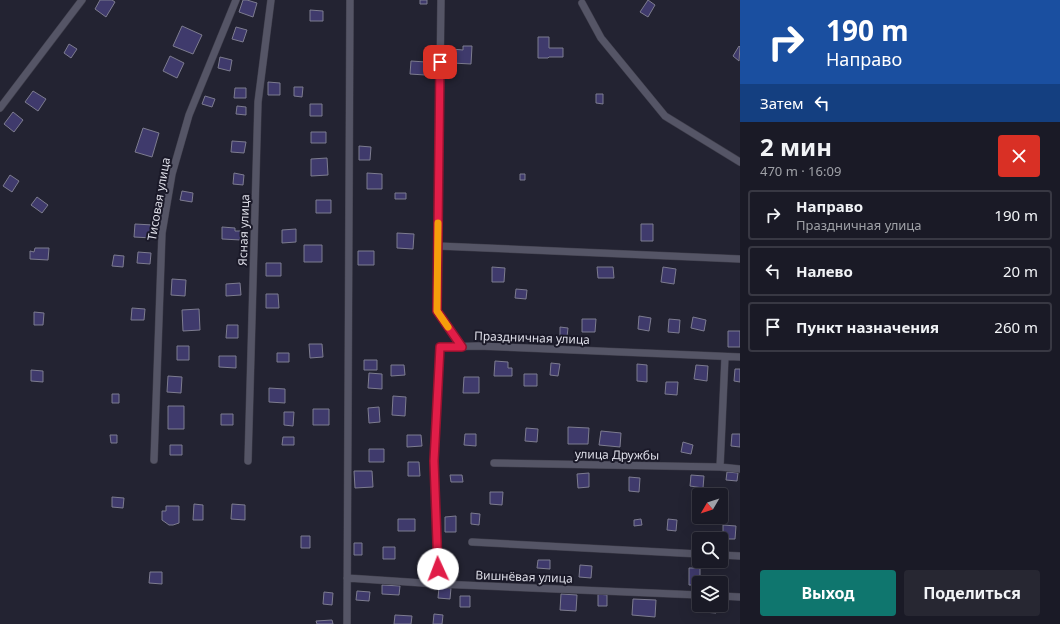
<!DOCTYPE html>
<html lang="ru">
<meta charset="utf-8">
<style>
:root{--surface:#1a1a26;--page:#272732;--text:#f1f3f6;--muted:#9fa1a7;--line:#383843;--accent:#0f766e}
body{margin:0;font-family:"Noto Sans",sans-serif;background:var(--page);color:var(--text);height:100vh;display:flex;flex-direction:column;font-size:15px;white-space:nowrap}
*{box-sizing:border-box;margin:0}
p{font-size:13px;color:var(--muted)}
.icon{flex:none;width:22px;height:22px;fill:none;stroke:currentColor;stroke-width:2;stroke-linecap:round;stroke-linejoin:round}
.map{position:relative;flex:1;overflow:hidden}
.panel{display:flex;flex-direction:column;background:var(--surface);width:320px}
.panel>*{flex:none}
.hud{background:#1a4fa0;color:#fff;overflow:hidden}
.needle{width:26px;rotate:231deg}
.tools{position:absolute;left:692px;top:488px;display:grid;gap:8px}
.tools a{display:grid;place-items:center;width:36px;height:36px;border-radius:4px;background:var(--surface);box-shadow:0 4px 16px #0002,0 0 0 1px var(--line);font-size:20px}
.pin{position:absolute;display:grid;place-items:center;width:34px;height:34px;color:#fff;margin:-17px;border-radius:8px;box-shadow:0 2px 6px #0006}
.me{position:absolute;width:44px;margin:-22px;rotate:358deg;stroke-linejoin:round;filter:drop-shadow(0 0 3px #0008)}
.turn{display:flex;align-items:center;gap:14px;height:84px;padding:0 20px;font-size:18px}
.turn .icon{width:52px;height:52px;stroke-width:2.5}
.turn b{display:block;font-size:28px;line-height:34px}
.then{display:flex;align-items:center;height:38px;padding:0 20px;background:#0003;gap:8px;font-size:15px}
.round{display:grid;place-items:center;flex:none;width:42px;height:42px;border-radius:4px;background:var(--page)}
.headline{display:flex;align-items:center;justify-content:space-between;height:68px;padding:0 20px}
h1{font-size:24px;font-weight:700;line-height:30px}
.cta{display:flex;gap:8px;margin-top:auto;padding:8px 20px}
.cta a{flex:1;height:46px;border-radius:4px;background:var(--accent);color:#fff;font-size:16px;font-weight:700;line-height:46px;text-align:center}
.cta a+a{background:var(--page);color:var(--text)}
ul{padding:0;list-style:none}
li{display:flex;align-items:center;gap:12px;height:50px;margin:0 8px 6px;padding:0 12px;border:2px solid var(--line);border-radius:4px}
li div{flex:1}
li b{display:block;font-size:15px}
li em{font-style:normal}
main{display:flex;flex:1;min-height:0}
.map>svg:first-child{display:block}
.building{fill:#3f3a6c;stroke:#7d7c8f}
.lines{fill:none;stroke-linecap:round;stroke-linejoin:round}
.minor-casing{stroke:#3f3e4b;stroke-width:8}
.minor{stroke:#556;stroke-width:7}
.route-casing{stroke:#92132f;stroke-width:10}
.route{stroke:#e11d48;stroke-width:7}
.slow{stroke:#f59e0b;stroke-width:7}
.labels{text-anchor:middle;stroke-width:4;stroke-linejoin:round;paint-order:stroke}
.street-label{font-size:12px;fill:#dedee8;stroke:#1a1928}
</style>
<main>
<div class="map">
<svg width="740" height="624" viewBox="0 0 740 624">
<rect width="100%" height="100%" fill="#232332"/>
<path class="building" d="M 100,0 L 112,0 L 115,2 L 106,17 L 95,9 Z
M 243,0 L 247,0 L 257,3 L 253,17 L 239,12 Z
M 420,0 L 427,0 L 427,4 L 420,4 Z
M 648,0 L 655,5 L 648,17 L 640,12 Z
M 310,10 L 323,11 L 323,21 L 310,21 Z
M 182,26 L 202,35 L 193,54 L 173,46 Z
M 236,27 L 247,30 L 243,42 L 232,39 Z
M 538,37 L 549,37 L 549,48 L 563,48 L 563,57 L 549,57 L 548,58 L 538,58 Z
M 69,44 L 77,49 L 71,58 L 64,53 Z
M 463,46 L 472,46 L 471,64 L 452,63 L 452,49 L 463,50 Z
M 739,46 L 740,47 L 739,61 L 733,56 Z
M 170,56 L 184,63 L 177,78 L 163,71 Z
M 220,57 L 232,60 L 230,71 L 218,68 Z
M 411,61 L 426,62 L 425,75 L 410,74 Z
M 268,82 L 280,83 L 280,95 L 268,95 Z
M 294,87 L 303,87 L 302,97 L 294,96 Z
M 235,88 L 246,88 L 246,98 L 234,98 Z
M 33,91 L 46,99 L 38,111 L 25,102 Z
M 596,94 L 603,94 L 603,104 L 596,103 Z
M 205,96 L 215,99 L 212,107 L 202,104 Z
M 310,104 L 322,104 L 322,116 L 310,116 Z
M 237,106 L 246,107 L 246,115 L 236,114 Z
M 13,112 L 23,120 L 14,132 L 4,124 Z
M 143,128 L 159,133 L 152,157 L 135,152 Z
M 311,132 L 326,132 L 326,143 L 311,143 Z
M 232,141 L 246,142 L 244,153 L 231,152 Z
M 359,146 L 371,147 L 370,160 L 359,160 Z
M 327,158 L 328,175 L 311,176 L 311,159 Z
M 234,173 L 244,175 L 243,185 L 233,184 Z
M 367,173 L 382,174 L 382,189 L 367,189 Z
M 520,174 L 525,174 L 525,180 L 520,180 Z
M 10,175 L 19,181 L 12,192 L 3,186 Z
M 182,191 L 193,193 L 192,202 L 180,200 Z
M 395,193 L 406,193 L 406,199 L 395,199 Z
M 37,197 L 48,205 L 42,213 L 31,205 Z
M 316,200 L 331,200 L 331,213 L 316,213 Z
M 135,224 L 153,225 L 152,238 L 134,237 Z
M 641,224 L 653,224 L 653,241 L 641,241 Z
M 222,227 L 235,228 L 235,231 L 241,231 L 241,240 L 222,239 Z
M 296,229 L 296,242 L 282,243 L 282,230 Z
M 397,233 L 414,234 L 413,249 L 397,248 Z
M 304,245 L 322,245 L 322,262 L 304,262 Z
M 35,248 L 49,248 L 48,260 L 30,259 L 30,251 L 34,252 Z
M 358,251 L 374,251 L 374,265 L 358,265 Z
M 138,252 L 151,253 L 150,264 L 137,263 Z
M 114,255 L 124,256 L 123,267 L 112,266 Z
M 266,263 L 281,263 L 281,276 L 266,276 Z
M 492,267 L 505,268 L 504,282 L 492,282 Z
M 597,267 L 613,267 L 614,278 L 598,278 Z
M 663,267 L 676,269 L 674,284 L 661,282 Z
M 172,279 L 186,280 L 185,296 L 171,295 Z
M 240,283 L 241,295 L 226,296 L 226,284 Z
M 516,289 L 527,290 L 526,299 L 515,298 Z
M 266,294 L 278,294 L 279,308 L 266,308 Z
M 132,308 L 145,309 L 144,320 L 131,320 Z
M 199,309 L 200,330 L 183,331 L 182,310 Z
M 34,312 L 44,313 L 43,325 L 34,325 Z
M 639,316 L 651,318 L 649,331 L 638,329 Z
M 693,317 L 706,320 L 704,331 L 691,328 Z
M 582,319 L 596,319 L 595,332 L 582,332 Z
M 669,319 L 680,320 L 679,333 L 668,332 Z
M 227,325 L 238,325 L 238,338 L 226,338 Z
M 560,327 L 568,328 L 567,337 L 560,337 Z
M 728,331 L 740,331 L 740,347 L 728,347 Z
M 309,344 L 322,344 L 323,357 L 310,358 Z
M 177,346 L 189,346 L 189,360 L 177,360 Z
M 277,353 L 289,353 L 289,362 L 277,362 Z
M 219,356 L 236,356 L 236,368 L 219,367 Z
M 364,360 L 377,360 L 377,370 L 364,370 Z
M 495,361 L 508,362 L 508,368 L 512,368 L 512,376 L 494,376 Z
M 551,363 L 560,364 L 558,376 L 550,375 Z
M 637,364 L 647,365 L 647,382 L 637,381 Z
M 391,365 L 404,365 L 405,375 L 391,376 Z
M 696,365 L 708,366 L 707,381 L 694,379 Z
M 735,369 L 740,369 L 740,382 L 734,381 Z
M 31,370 L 43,371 L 43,382 L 31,381 Z
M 369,373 L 382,374 L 382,389 L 368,388 Z
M 524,374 L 537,374 L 537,386 L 524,386 Z
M 168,376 L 182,377 L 181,393 L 167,392 Z
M 464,377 L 479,377 L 479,393 L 463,393 Z
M 666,382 L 678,382 L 677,395 L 665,394 Z
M 269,388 L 285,389 L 285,403 L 269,402 Z
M 112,394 L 119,394 L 119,403 L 112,403 Z
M 393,396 L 406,397 L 405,416 L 392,415 Z
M 168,406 L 184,406 L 184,429 L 168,429 Z
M 379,407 L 380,422 L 369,423 L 368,408 Z
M 313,409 L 329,409 L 329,425 L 313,425 Z
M 284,412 L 294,412 L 293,426 L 284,425 Z
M 221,414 L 233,414 L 233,425 L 221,425 Z
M 568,427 L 589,428 L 588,444 L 568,444 Z
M 526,428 L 538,429 L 537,442 L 525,441 Z
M 601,431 L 621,433 L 620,447 L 599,445 Z
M 465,434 L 476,434 L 476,446 L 464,445 Z
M 732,434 L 740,434 L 740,447 L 731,446 Z
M 110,435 L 117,435 L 117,443 L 111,443 Z
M 407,435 L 421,435 L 422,446 L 407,447 Z
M 283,437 L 294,437 L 294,445 L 282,445 Z
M 683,442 L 693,445 L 691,454 L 681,452 Z
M 170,445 L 182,445 L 182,455 L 170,455 Z
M 369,449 L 384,449 L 384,462 L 369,462 Z
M 408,462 L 419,462 L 420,476 L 408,476 Z
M 354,471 L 372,471 L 373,487 L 355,488 Z
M 727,472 L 738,473 L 737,481 L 726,480 Z
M 589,473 L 589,487 L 578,488 L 577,474 Z
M 450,475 L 462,475 L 463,482 L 451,482 Z
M 691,475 L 704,476 L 703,488 L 690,486 Z
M 629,477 L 640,478 L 639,492 L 629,491 Z
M 490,492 L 503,492 L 502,505 L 490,504 Z
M 112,497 L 124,498 L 123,508 L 112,507 Z
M 194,504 L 203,505 L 203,520 L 193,520 Z
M 232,504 L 245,505 L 245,520 L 231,519 Z
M 166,506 L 179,506 L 179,523 L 173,525 L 169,525 L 162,520 L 162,511 L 166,511 Z
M 471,513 L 480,514 L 479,525 L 471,524 Z
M 456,516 L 456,532 L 445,532 L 445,517 Z
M 398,519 L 415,519 L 415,531 L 398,531 Z
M 641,519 L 642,525 L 634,526 L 634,520 Z
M 668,519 L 677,520 L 676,531 L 667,530 Z
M 723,525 L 736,526 L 735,539 L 723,539 Z
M 301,536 L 310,536 L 310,548 L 301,548 Z
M 354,543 L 362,543 L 362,555 L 354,555 Z
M 383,547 L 395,547 L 395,559 L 383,559 Z
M 538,560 L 550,560 L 550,569 L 537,568 Z
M 580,565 L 592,566 L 591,578 L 579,577 Z
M 689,568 L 700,568 L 700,583 L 699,583 L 699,585 L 689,585 Z
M 150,572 L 162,572 L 162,584 L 149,583 Z
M 382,585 L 400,586 L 399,595 L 382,594 Z
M 439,587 L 451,588 L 450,599 L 438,598 Z
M 357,591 L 370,592 L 369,601 L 356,600 Z
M 324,592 L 333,593 L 332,605 L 323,604 Z
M 561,594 L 577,595 L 576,611 L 560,610 Z
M 598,594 L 607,595 L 607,606 L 598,606 Z
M 460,596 L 470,596 L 470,607 L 460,607 Z
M 633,599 L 656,600 L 655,617 L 632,615 Z
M 704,605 L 717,605 L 716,613 L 703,612 Z
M 434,614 L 443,615 L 442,624 L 433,624 Z
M 395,615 L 412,616 L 411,624 L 394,624 Z
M 332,620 L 333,624 L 317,624 L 316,621 Z"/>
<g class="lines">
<g class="minor-casing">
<path id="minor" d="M 441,0 L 437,311 L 461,347
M 582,3 L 601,38 L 665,116 L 740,162
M 0,108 L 82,0
M 438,246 L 740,259
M 154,460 L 162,233 L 172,174 L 189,115 L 236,0
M 248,461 L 258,102 L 271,0
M 494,463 L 720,467 L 740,469
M 720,467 L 725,357
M 472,542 L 699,554
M 721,555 L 740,556
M 347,578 L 438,584 L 699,595
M 438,584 L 434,461 L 440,347 L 478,346 L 740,357
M 721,596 L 740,597
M 347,624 L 350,0"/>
</g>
<use href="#minor" class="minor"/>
</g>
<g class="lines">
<g class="route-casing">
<path id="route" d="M 438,569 L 434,461 L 440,347 L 462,347 L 437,311 L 440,62"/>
</g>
<use href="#route" class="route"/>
<path class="slow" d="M 438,223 L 437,311 L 448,327"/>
</g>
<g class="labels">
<g class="street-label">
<text transform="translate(159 199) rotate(-80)" y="4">Тисовая улица</text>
<text transform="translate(244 230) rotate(-88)" y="4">Ясная улица</text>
<text transform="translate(532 338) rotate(2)" y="4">Праздничная улица</text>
<text transform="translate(617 455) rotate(1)" y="4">улица Дружбы</text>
<text transform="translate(524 577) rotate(2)" y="4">Вишнёвая улица</text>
</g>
</g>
</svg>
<div class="tools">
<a><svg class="needle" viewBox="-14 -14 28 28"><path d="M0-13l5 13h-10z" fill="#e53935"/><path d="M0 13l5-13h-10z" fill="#9fa1a7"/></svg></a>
<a><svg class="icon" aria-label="search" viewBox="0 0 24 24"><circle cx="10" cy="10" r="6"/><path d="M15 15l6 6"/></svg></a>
<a><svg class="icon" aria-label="layers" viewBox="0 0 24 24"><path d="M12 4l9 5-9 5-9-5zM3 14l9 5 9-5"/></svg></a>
</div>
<div class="pin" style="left:440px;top:62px;background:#d93025"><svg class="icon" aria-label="arrive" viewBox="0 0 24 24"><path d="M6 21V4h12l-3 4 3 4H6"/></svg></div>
<svg class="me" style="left:438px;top:569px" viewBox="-20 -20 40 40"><circle r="19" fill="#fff"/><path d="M0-13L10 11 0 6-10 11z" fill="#e11d48"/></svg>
</div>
<section class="panel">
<div class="hud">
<div class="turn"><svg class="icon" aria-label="right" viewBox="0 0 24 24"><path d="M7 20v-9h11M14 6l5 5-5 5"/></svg><div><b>190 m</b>Направо</div></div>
<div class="then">Затем<svg class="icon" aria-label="left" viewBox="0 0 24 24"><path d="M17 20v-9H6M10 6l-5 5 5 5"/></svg></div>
</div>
<div class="headline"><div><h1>2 мин</h1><p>470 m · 16:09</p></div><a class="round" style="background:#d93025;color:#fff"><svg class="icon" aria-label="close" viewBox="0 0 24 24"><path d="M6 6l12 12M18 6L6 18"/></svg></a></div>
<ul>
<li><svg class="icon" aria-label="right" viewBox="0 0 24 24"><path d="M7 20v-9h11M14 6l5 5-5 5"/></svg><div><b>Направо</b><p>Праздничная улица</p></div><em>190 m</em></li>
<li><svg class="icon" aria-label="left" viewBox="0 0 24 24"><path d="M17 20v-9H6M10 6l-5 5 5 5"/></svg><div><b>Налево</b></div><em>20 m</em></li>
<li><svg class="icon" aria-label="arrive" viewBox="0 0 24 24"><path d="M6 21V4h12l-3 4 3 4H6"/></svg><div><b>Пункт назначения</b></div><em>260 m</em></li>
</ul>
<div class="cta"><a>Выход</a><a>Поделиться</a></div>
</section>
</main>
